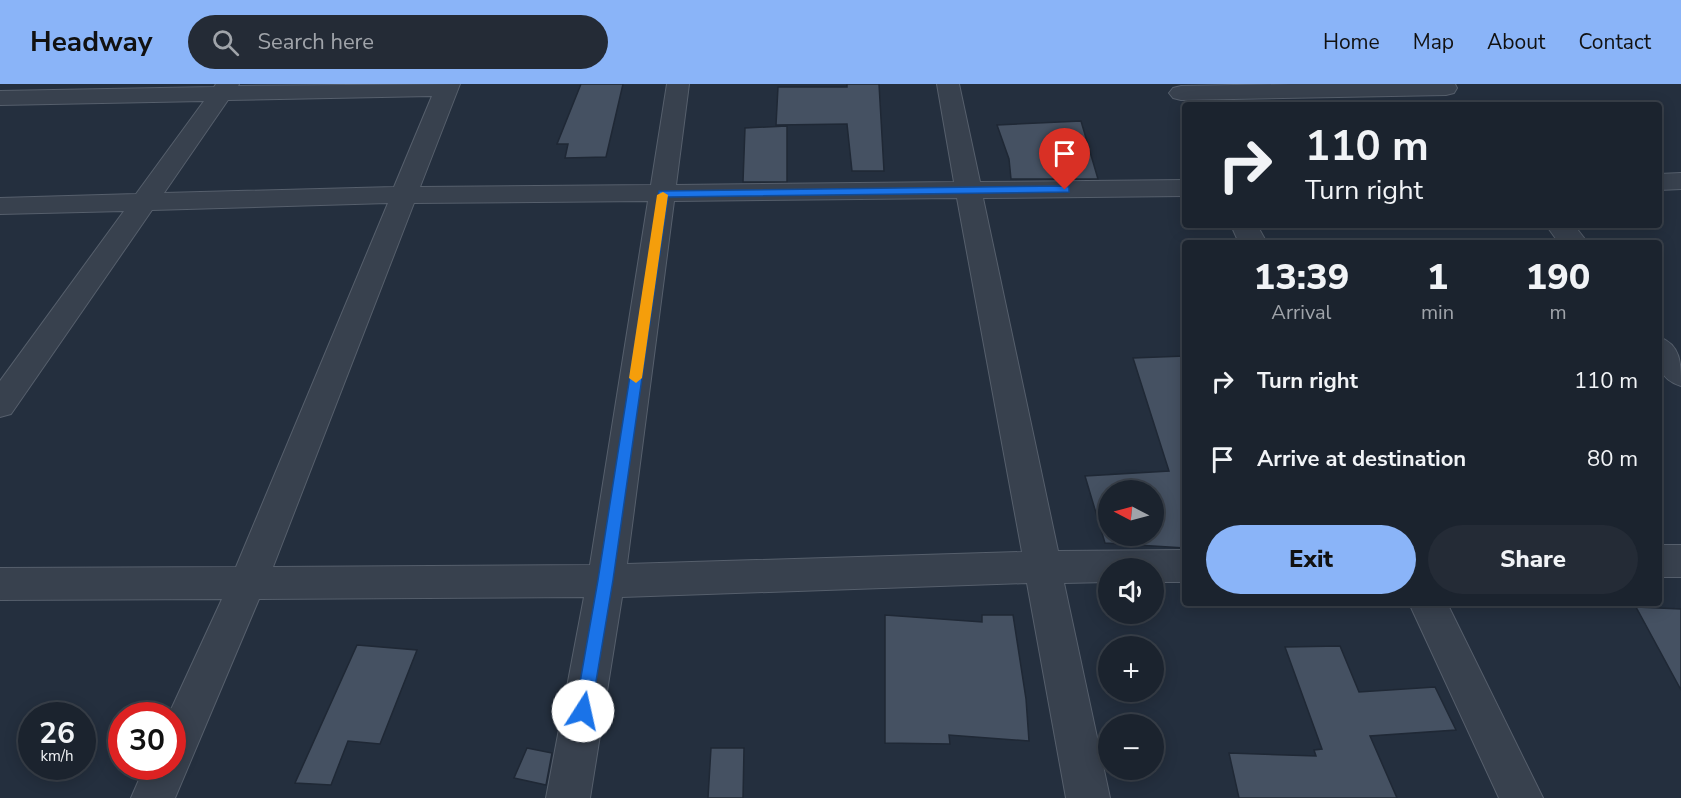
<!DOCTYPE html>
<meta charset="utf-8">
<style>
:root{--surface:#1b232e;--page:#242b36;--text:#f1f3f6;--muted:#a0a4aa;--line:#39404a;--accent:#8ab4f8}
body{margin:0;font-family:"Nunito Sans",sans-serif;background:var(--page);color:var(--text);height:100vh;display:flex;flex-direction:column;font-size:22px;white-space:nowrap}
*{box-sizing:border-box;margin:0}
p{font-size:20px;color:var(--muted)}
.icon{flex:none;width:33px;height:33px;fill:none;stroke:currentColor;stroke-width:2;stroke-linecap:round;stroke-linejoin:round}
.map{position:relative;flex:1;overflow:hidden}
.sheet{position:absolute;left:1182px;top:156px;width:480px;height:366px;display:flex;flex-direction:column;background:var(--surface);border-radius:6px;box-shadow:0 3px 15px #0003,0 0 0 2px var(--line)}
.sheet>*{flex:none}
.guide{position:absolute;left:1182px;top:18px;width:480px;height:126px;border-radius:6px;box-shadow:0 3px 15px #0003,0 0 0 2px var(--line);background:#1b232e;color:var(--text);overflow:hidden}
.needle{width:39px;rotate:276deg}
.tools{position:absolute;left:1098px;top:396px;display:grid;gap:12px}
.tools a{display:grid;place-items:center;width:66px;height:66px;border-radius:50%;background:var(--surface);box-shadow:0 3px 15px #0003,0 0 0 2px var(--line);font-size:30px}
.speed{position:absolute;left:18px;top:618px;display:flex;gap:12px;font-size:30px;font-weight:700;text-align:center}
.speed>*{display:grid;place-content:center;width:78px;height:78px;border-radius:50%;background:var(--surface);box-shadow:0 3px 15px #0003,0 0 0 2px var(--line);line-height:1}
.speed small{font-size:15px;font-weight:400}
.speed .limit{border:9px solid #d22;background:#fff;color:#111}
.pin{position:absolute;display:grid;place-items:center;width:51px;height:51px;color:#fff;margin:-62px -26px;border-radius:50% 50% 50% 0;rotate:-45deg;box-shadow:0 0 6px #0007}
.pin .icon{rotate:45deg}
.me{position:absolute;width:66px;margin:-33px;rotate:10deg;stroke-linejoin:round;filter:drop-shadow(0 0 4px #0008)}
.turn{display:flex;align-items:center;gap:21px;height:126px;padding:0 24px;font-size:27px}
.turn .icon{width:78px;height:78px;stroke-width:2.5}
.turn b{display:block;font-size:42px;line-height:51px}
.eta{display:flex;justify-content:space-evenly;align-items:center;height:102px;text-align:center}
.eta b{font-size:36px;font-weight:800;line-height:42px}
.button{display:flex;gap:12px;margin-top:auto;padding:12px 24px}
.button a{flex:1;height:69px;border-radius:36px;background:var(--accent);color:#111;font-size:24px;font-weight:800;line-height:69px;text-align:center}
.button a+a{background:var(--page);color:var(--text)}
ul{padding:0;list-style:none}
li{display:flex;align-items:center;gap:18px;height:78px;padding:0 24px}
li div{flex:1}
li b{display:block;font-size:22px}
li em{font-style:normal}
header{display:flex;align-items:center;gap:36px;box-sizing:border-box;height:84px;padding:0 30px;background:var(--accent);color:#111}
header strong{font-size:28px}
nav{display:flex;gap:33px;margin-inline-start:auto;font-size:21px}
.search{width:420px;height:54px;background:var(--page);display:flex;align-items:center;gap:15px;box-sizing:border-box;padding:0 21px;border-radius:33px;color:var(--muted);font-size:22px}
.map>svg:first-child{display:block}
.building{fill:#455162;stroke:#1f2835;stroke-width:1.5;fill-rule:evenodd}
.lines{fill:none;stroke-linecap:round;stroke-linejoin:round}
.street-casing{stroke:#565f6c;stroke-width:2}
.street{fill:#38414e;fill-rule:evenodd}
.route{fill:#1a73e8;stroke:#114b97;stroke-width:1.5}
.slow{fill:#f59e0b}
</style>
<header>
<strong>Headway</strong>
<div class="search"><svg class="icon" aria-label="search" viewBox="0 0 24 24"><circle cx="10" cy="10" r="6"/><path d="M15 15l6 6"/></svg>Search here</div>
<nav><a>Home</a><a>Map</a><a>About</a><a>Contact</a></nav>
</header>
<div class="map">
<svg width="1681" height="714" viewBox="0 0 1681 714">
<rect width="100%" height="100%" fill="#242f3e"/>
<path class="building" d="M 581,0 L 623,0 L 606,73 L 565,74 L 568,60 L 557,60 Z
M 847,0 L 879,0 L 884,87 L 852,87 L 847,40 L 776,41 L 778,3 L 847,3 Z
M 1081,37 L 1098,95 L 1011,95 L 1009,75 L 997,41 Z
M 787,42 L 787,98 L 743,98 L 745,44 Z
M 1185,272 L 1185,464 L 1105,459 L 1085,392 L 1169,387 L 1133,274 ZM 1108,406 L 1154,406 L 1154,452 L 1108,452 Z
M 1636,523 L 1681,525 L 1681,606 Z
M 885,531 L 982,538 L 982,531 L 1013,531 L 1026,615 L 1029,657 L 949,651 L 950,660 L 885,659 Z
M 357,561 L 417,566 L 380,660 L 348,657 L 331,701 L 295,699 Z
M 1340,562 L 1359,608 L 1435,603 L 1456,646 L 1370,652 L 1397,714 L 1239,714 L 1229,669 L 1316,672 L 1314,666 L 1322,665 L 1285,563 Z
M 527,664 L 552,669 L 546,701 L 514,694 Z
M 711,664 L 744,664 L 743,714 L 708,714 Z"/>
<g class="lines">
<g class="street-casing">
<path id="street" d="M 216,0 L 239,0 L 238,2 L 460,0 L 420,103 L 651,101 L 667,0 L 689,0 L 676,101 L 954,98 L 937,0 L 959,0 L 980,98 L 1185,96 L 1185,112 L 983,114 L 1058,467 L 1185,466 L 1185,498 L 1154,498 L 1154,484 L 1108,484 L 1108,498 L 1064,499 L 1110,714 L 1066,714 L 1027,499 L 622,513 L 590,714 L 546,714 L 584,513 L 259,515 L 175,714 L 131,714 L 145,682 L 172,682 L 172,632 L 168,632 L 222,515 L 0,516 L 0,484 L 236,483 L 388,119 L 152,126 L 11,330 L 0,333 L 0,297 L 124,127 L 0,130 L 0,114 L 136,110 L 204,17 L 0,21 L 0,7 L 214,3 ZM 432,12 L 394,103 L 164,109 L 228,16 ZM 957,114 L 1022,468 L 627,480 L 674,117 ZM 648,117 L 590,481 L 273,483 L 414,119 Z
M 1291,0 L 1455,0 L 1457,4 L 1454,9 L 1446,11 L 1181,16 L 1173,14 L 1169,9 L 1173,4 L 1181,2 Z
M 1681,89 L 1681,105 L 1659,106 L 1659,90 Z
M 1231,141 L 1257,141 L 1267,159 L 1239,159 Z
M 1546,141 L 1574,141 L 1588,159 L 1559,159 Z
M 1659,253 C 1681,261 1681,279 1681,302 C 1655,294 1659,276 1659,253 Z
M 1659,461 L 1681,461 L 1681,493 L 1659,493 Z
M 1409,519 L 1447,519 L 1543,714 L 1499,714 Z"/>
</g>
<use href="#street" class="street"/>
</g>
<path class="route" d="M 1065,102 L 1069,103 L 1069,108 L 668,113 L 613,496 L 591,627 L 589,633 L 583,635 L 577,633 L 575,627 L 598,496 L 659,107 Z"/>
<path class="slow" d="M 663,108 L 668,111 L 642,294 L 636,299 L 629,294 L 657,111 Z"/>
</svg>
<div class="tools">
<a><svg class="needle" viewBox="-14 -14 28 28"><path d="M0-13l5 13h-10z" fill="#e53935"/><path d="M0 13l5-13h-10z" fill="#a0a4aa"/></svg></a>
<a><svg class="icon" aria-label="sound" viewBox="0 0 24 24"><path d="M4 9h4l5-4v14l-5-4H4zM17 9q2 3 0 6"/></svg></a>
<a>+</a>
<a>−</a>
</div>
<div class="speed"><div>26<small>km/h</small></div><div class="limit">30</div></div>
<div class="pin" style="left:1065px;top:106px;background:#d93025"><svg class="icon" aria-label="arrive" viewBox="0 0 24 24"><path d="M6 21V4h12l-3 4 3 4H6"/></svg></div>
<svg class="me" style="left:583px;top:627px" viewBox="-20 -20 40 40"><circle r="19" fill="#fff"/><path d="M0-13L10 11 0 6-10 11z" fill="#1a73e8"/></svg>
<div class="guide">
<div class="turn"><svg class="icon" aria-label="right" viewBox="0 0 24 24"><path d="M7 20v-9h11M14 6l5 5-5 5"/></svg><div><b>110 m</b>Turn right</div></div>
</div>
<section class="sheet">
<div class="eta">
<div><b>13:39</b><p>Arrival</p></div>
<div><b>1</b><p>min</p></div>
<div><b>190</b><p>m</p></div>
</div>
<ul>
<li><svg class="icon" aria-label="right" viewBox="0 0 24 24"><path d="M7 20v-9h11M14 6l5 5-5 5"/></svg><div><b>Turn right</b></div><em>110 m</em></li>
<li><svg class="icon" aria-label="arrive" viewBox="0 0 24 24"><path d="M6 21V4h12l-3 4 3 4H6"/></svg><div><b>Arrive at destination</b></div><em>80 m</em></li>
</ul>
<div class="button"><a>Exit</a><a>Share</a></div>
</section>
</div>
